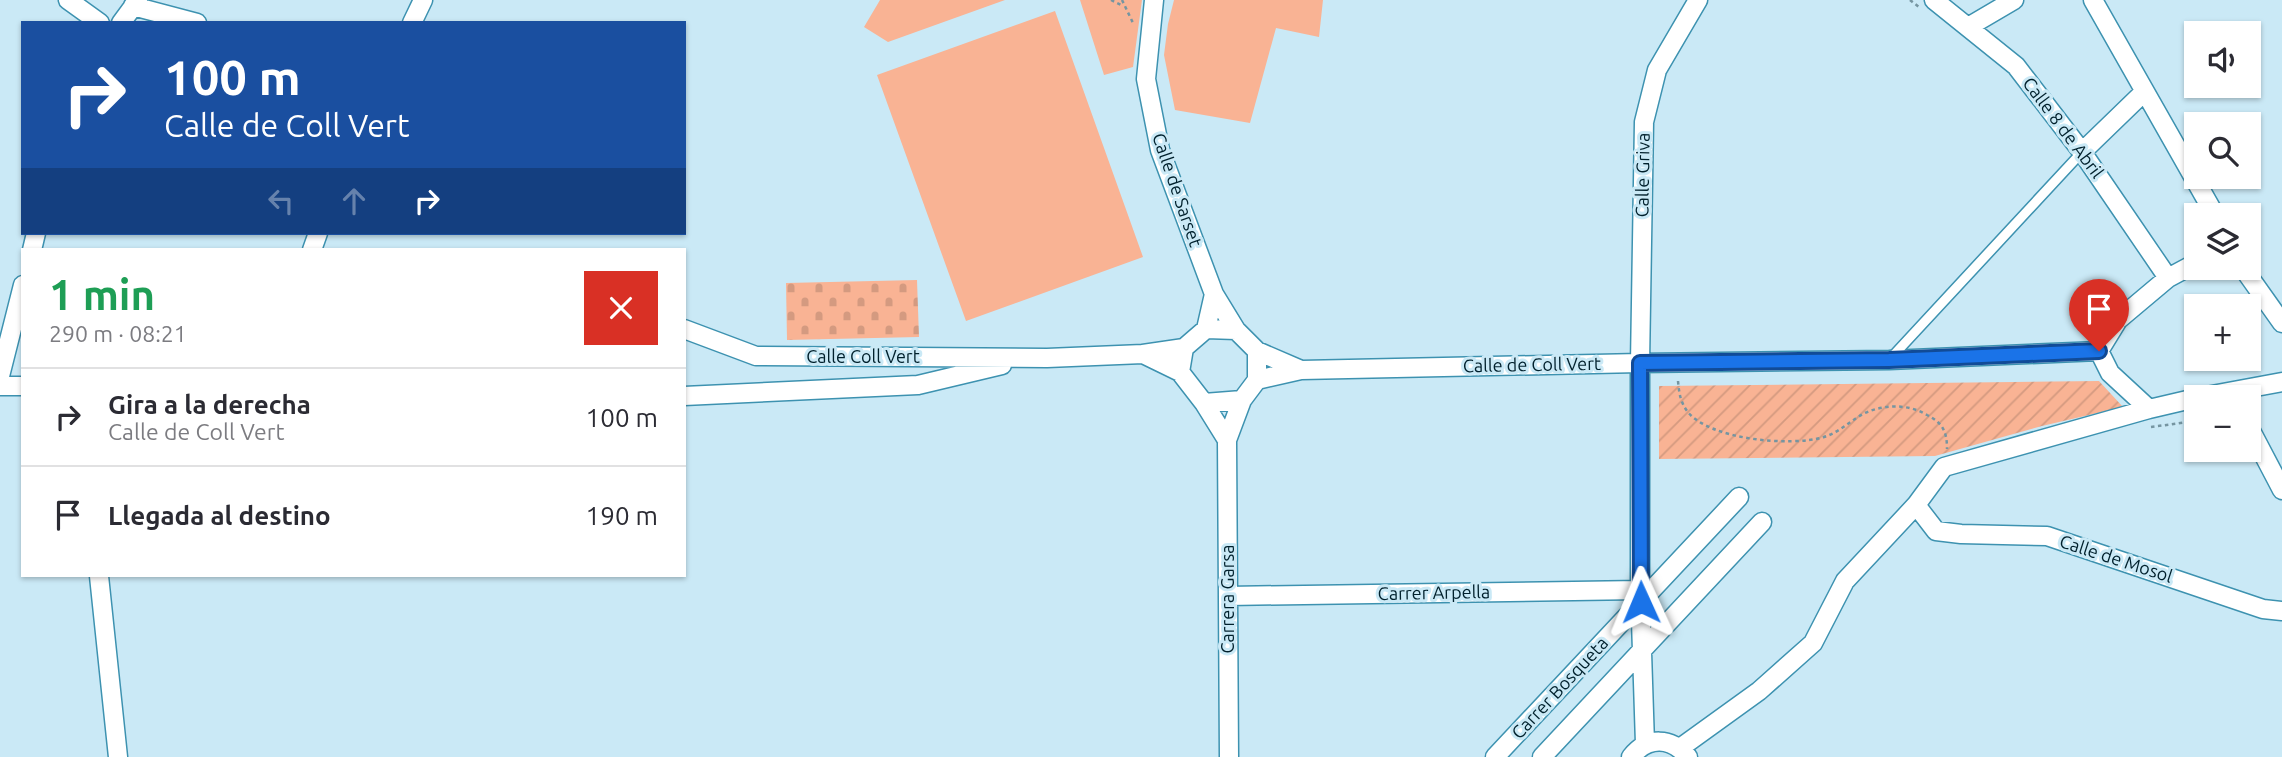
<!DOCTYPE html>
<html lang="es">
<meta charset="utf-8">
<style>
:root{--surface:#fff;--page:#f2f2f3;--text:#2b2b33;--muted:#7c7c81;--line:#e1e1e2}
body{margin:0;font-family:Ubuntu,sans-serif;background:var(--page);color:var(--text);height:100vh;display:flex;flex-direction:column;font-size:26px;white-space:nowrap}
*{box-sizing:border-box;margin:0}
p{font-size:23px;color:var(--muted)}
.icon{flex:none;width:38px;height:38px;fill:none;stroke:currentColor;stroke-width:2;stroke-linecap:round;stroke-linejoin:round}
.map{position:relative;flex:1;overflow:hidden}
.sheet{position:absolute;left:21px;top:248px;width:665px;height:329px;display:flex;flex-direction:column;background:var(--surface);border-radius:0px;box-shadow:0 2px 5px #0004}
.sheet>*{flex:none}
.guide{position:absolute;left:21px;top:21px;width:665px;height:214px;border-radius:0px;box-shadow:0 2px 5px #0004;background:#1a4fa0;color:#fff;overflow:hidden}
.controls{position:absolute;left:2184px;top:21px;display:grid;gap:14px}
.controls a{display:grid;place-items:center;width:77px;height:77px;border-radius:0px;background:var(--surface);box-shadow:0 2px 5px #0004;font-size:35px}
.pin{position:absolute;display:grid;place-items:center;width:60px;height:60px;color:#fff;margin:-72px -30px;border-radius:50% 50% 50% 0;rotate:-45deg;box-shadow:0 0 7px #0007}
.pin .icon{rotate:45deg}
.me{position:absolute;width:77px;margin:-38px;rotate:359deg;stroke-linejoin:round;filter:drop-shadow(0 0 5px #0008)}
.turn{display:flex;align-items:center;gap:24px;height:147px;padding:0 28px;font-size:32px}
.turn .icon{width:91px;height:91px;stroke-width:2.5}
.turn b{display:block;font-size:49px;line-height:60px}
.lanes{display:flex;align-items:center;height:66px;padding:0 28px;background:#0003;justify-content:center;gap:35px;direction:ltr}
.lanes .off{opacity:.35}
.round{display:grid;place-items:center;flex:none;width:74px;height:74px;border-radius:0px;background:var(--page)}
.overview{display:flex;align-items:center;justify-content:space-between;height:119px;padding:0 28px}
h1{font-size:42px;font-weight:600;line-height:52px;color:#1e9e55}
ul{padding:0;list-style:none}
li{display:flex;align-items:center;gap:21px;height:98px;padding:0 28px;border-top:2px solid var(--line)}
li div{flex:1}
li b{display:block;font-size:26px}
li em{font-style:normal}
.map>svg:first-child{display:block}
.cemetery{fill:url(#cemetery-stones)}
.park{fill:#f9b394}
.garden{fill:url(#garden-furrows)}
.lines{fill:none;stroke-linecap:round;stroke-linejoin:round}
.lane-casing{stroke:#3d92b0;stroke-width:12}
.street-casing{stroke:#3d92b0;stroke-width:21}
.path{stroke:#7595a1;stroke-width:2.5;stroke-dasharray:3.5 3.5;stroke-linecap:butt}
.lane{stroke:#fff;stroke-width:9}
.street{stroke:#fff;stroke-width:18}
.route-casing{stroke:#114b97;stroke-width:18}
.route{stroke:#1a73e8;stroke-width:12}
.labels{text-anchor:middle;stroke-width:6;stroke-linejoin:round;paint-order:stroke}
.street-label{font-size:18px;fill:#00202c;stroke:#cae9f6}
</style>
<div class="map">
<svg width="2282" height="757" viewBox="0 0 2282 757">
<defs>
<pattern id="cemetery-stones" width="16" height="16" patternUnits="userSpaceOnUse" patternTransform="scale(1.75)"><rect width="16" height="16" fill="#f9b394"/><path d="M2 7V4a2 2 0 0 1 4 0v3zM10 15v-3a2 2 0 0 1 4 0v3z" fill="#d49a80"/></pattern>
<pattern id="garden-furrows" width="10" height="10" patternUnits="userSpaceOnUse" patternTransform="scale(1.75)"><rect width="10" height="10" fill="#f9b394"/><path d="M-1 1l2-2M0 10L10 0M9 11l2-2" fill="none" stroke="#d49a80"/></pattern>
</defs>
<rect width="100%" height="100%" fill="#cae9f6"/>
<path class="cemetery" d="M 917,280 L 919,337 L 787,340 L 786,283 Z"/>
<path class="park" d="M 880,0 L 1005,0 L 888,42 L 864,27 Z
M 1080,0 L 1142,0 L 1133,67 L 1104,75 Z
M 1174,0 L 1323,0 L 1319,37 L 1276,28 L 1250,123 L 1175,110 L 1164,55 L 1168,24 Z
M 1055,11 L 1143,257 L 966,321 L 877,75 Z"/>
<path class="garden" d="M 2099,381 L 2123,407 L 2042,426 L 1935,456 L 1659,459 L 1659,386 Z"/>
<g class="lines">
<g class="lane-casing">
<path id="lane" d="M 1890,359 L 2082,152"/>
</g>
<g class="street-casing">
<path id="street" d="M 68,0 L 100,23
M 1154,0 L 1146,79 L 1160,150 L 1214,294
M 1934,0 L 2016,66 L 2082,152 L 2168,278
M 2093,0 L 2215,215
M 133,6 L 197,23
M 121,23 L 138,0
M 412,23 L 423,0
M 1968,27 L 2014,0
M 2082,152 L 2144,92
M 32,250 L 36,233
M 312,250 L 318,233
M 2196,263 L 2168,278 L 2118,320 L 2099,351 L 2110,373 L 2149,409 L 2196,398
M 2243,268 L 2282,323
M 684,329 L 756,356 L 1047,358 L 1143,354
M 1206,329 L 1214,294 L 1236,330
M 1257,351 L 1301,370 L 1257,380
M 1301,370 L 1640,363 L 1889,360 L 2099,351
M 1180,372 L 1143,354 L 1184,348
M 0,376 L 23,285
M 0,386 L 23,386
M 684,396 L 918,385 L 1002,365
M 2201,397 L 2282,382
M 1204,403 L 1227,440 L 1242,400 L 1257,380 L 1257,351 L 1236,330 L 1206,329 L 1184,348 L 1180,372 L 1204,403 L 1242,400
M 2249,427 L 2282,490
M 1227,440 L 1229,757
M 1916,505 L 1936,531 L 1961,534 L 2047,536 L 2263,609 L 2282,611
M 99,576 L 118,757
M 1228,596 L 1640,590
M 1645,744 L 1640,590 L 1640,363 L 1644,122 L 1657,70 L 1698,0
M 1680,748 L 1759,691 L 1813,643 L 1845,581 L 1916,505 L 1944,467 L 2149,409
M 1495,757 L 1739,497
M 1542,757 L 1762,522
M 1631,757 C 1648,736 1671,737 1688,757"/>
</g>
<path class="path" d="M 1111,0 L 1123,6
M 1122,0 L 1134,25
M 1910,0 L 1919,7
M 1678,381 C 1679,392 1680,401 1687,411 C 1709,440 1791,447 1824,437 C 1840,432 1851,420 1865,413 C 1885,404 1909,404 1927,415 C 1943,423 1947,432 1947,449
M 2151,427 L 2196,421"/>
<use href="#lane" class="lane"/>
<use href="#street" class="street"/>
</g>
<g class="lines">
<g class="route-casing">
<path id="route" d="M 1641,602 L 1640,363 L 1889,360 L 2099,351"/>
</g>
<use href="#route" class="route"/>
</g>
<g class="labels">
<g class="street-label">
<text transform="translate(2063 128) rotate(53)" y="6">Calle 8 de Abril</text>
<text transform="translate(1643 175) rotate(-89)" y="6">Calle Griva</text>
<text transform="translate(1177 190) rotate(71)" y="6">Calle de Sarset</text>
<text x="863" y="363">Calle Coll Vert</text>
<text transform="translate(1532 365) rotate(-1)" y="6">Calle de Coll Vert</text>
<text transform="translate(2116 559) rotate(18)" y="6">Calle de Mosol</text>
<text transform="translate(1434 593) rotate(-1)" y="6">Carrer Arpella</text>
<text transform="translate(1228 599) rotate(-90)" y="6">Carrera Garsa</text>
<text transform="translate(1560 688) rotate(-47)" y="6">Carrer Bosqueta</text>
</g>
</g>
</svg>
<div class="controls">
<a><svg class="icon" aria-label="sound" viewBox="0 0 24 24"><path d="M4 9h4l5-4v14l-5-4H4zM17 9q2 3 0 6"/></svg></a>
<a><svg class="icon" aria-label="search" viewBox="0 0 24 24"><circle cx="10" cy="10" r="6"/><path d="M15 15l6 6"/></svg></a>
<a><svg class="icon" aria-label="layers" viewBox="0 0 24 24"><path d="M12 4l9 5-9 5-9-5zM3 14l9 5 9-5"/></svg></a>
<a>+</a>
<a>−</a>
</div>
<div class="pin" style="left:2099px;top:351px;background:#d93025"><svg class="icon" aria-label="arrive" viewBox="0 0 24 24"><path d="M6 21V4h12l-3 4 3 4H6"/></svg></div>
<svg class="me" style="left:1641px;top:602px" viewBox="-20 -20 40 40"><path d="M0-17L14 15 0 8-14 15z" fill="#1a73e8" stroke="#fff" stroke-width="4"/></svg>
<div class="guide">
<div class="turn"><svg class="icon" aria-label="right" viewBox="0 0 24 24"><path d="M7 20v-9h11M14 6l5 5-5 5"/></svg><div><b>100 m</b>Calle de Coll Vert</div></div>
<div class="lanes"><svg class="icon off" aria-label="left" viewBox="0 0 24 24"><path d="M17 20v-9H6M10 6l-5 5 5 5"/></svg><svg class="icon off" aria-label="ahead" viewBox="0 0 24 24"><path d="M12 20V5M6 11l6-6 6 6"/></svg><svg class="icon" aria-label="right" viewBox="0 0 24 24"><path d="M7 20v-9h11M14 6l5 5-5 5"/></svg></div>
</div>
<section class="sheet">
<div class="overview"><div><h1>1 min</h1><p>290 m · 08:21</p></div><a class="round" style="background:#d93025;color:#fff"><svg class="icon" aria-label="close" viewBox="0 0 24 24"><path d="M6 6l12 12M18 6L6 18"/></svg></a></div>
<ul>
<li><svg class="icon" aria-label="right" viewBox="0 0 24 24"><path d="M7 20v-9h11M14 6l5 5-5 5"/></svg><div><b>Gira a la derecha</b><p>Calle de Coll Vert</p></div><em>100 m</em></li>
<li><svg class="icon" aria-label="arrive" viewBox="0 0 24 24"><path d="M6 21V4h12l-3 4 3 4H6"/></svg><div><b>Llegada al destino</b></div><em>190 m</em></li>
</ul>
</section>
</div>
